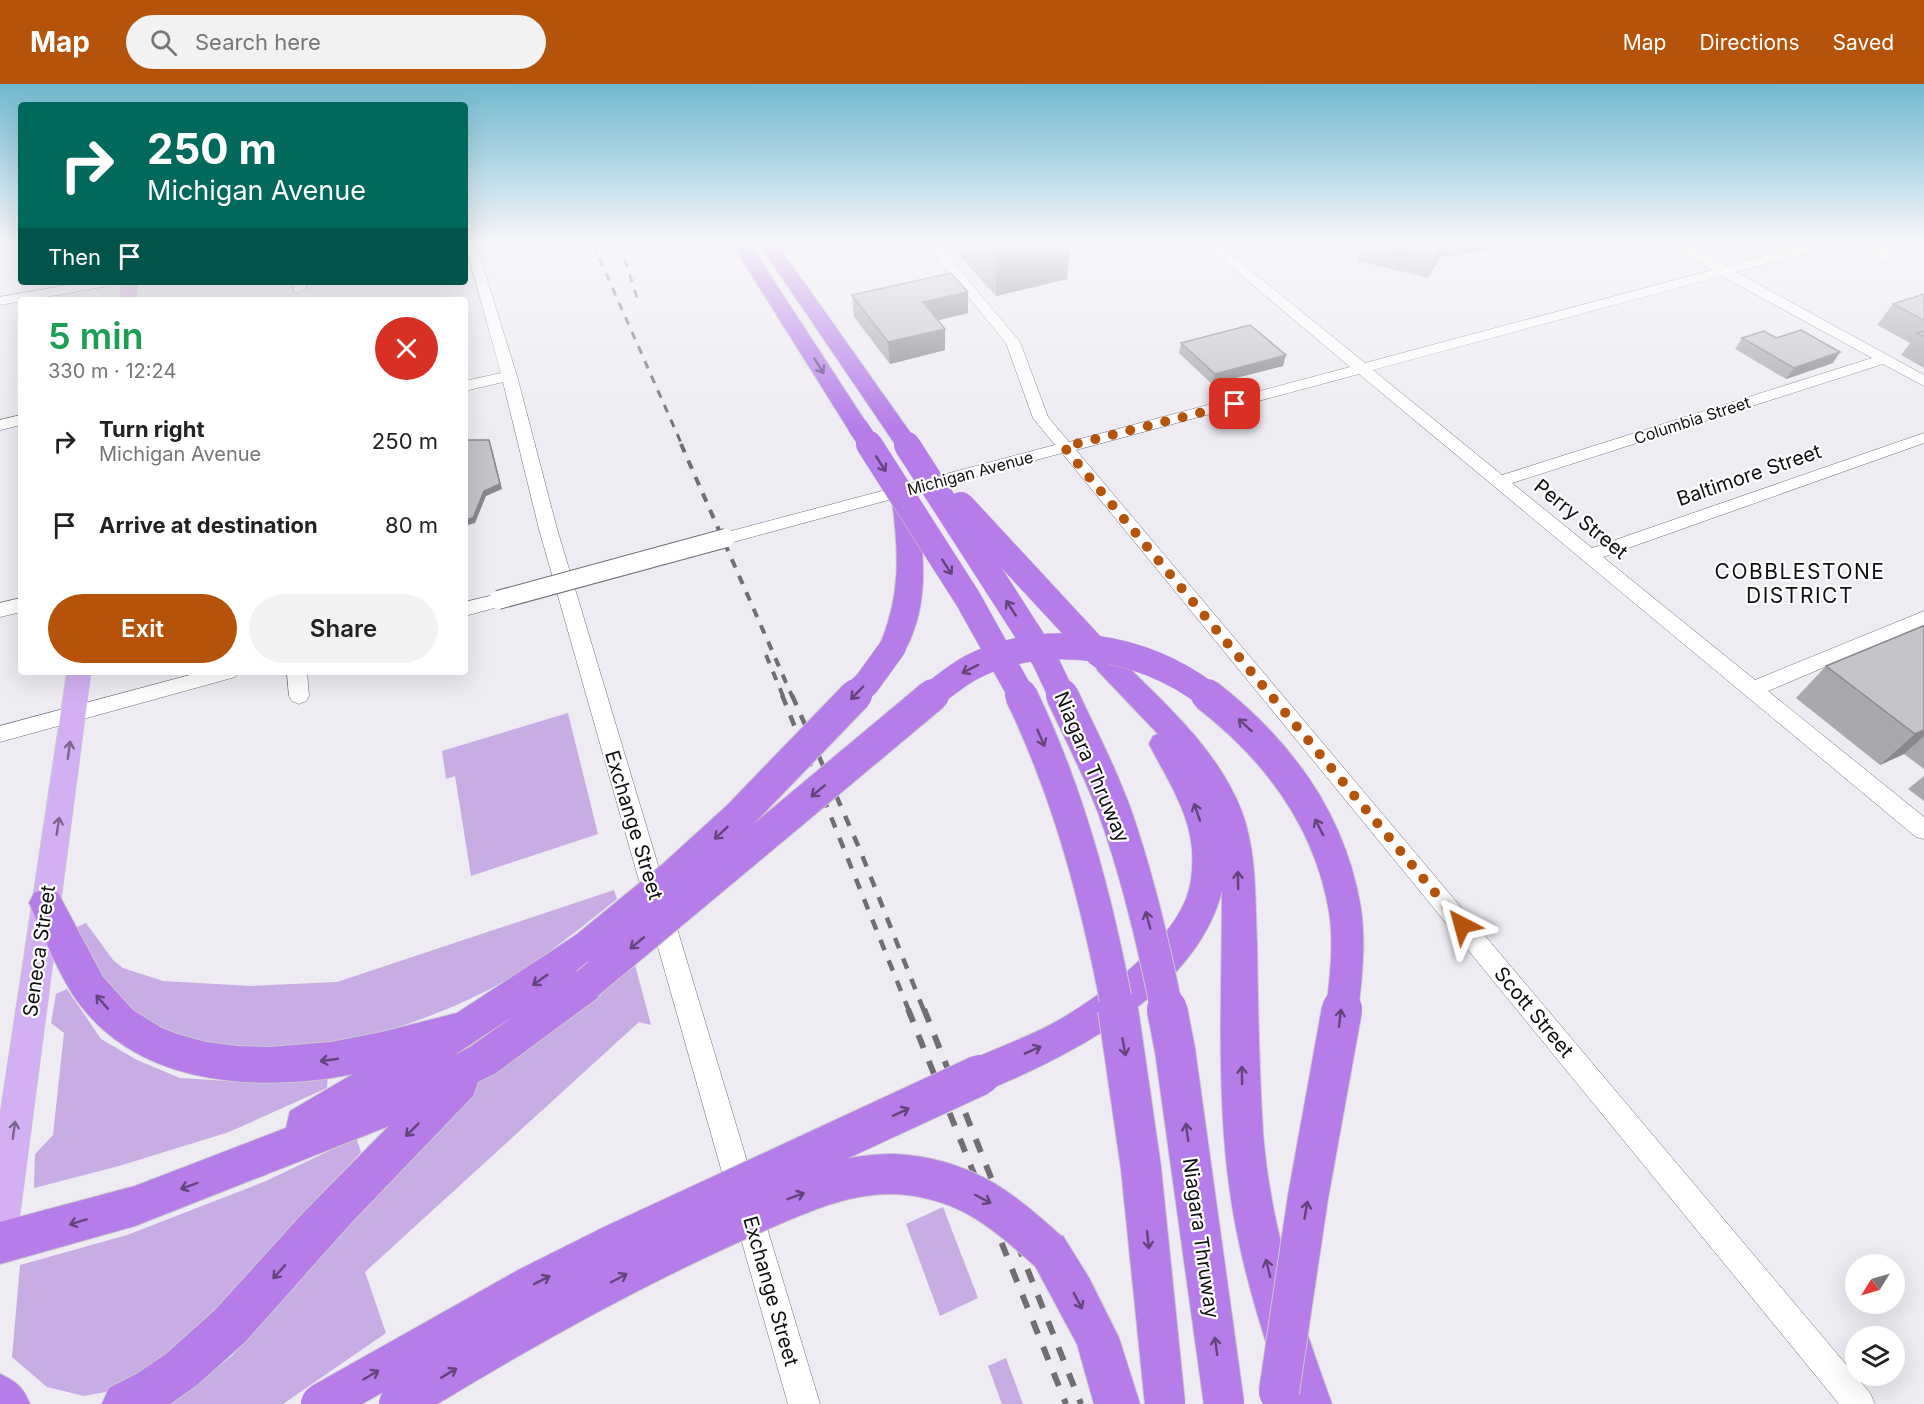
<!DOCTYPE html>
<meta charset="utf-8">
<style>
:root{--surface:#fff;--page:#f2f2f2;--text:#222;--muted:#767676;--accent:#b45309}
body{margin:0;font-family:Inter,sans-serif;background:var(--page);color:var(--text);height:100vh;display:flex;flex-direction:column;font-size:22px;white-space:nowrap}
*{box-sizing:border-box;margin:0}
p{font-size:20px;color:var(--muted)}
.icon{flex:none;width:33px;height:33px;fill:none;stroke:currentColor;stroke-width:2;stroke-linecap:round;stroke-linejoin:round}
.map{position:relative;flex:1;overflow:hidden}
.panel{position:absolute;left:18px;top:213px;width:450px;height:378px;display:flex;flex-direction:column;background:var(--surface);border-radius:6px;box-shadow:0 6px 24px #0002}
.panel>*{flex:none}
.top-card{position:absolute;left:18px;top:18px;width:450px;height:183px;border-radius:6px;box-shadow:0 6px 24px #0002;background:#00695c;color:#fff;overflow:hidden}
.needle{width:39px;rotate:233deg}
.buttons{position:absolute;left:1845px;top:1170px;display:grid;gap:12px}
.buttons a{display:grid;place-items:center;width:60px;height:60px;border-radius:50%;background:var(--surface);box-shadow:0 6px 24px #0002;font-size:30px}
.pin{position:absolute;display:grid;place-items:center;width:51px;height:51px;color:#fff;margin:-26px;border-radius:12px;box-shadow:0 3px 9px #0006}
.me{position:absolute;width:66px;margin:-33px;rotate:321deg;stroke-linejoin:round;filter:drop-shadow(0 0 4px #0008)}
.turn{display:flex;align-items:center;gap:21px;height:126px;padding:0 30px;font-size:27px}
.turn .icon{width:78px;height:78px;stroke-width:2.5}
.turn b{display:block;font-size:42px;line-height:51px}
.then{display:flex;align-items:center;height:57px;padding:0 30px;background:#0003;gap:12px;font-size:22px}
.round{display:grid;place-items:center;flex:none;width:63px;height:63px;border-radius:32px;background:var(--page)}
.overview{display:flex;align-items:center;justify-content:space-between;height:102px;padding:0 30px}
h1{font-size:36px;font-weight:600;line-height:45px;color:#1e9e55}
.cta{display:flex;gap:12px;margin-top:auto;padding:12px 30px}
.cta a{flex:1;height:69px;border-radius:36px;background:var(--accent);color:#fff;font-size:24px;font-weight:600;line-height:69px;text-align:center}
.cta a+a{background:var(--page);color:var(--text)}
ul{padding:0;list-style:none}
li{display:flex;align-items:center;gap:18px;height:84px;padding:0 30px}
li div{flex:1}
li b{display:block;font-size:22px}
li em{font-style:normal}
header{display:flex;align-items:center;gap:36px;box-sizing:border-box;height:84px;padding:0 30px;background:var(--accent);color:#fff}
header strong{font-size:28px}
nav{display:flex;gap:33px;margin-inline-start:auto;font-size:21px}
.search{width:420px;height:54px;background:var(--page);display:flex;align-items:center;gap:15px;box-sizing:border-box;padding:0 21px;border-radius:33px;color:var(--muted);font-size:22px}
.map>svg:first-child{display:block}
.green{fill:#c8ace4}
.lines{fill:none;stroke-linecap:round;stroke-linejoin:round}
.minor-casing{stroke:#716e75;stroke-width:1}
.major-casing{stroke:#cacacb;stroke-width:1}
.highway-casing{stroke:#cacacb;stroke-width:2}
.minor{fill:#fff;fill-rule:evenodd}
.major{fill:#d3b0f2;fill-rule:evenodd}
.highway{fill:#b67cea;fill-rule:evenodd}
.rail-far3{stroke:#706e73;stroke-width:3;stroke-dasharray:8 8;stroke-linecap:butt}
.rail-far2{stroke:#706e73;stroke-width:4;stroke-dasharray:9 9;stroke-linecap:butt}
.rail-far1{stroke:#706e73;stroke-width:4.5;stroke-dasharray:11 11;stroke-linecap:butt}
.rail{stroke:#706e73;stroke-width:6;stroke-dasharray:14 14;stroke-linecap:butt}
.minor-bridge-casing{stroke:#716e75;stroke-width:20;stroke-linecap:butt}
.highway-bridge-far3-casing{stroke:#cacacb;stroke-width:21;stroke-linecap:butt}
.highway-bridge-far2-casing{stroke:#cacacb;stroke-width:27;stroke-linecap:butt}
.highway-bridge-far1-casing{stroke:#cacacb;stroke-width:34;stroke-linecap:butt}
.highway-bridge-casing{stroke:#cacacb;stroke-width:42;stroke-linecap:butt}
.minor-bridge{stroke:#fff;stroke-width:18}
.highway-bridge-far3{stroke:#b67cea;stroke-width:20}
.highway-bridge-far2{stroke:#b67cea;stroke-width:26}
.highway-bridge-far1{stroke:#b67cea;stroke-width:32}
.highway-bridge{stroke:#b67cea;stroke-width:40}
.wall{fill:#aaa8ae}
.shaded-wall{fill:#8b888d}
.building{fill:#c6c3ca;stroke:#8b888d;stroke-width:1.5}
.oneway{stroke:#62457e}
.oneway2{stroke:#7b678d}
.route{stroke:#b45309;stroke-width:10;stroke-dasharray:0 18}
.labels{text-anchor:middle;stroke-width:4.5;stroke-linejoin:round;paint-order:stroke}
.far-street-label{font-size:16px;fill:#0f0e11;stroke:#fff}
.street-label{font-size:20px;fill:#0f0e11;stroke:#fff}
.neighbourhood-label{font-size:21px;letter-spacing:1.5px;fill:#0f0e11;stroke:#fff}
</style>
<header>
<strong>Map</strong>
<div class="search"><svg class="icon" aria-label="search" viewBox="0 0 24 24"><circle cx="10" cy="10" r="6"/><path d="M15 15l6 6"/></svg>Search here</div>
<nav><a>Map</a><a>Directions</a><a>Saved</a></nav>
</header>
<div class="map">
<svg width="1924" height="1320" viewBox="0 0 1924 1320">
<rect width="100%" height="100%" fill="#eeebf2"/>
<path class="green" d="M 568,629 L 598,750 L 471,792 L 455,692 L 446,695 L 442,667 Z
M 614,806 L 617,815 C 574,849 531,885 482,909 C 386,957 239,996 142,933 C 128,924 110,911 101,897 C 90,881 84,860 77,843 L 86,839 L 113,876 L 123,884 L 163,897 L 251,902 L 337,898 Z
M 635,881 L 651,941 L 639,938 L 365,1188 L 386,1249 L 283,1320 L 170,1320 L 232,1272 L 396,1079 L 481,994 Z
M 67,905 L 101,955 L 137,976 L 180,994 L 244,998 L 328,990 L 327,1004 L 229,1048 L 119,1082 L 34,1104 L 35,1070 L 53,1051 L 64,949 L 51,939 L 56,910 Z
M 356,1054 L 361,1068 L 201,1245 L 117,1306 L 84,1312 L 47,1303 L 12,1273 L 20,1181 L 127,1151 L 266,1097 Z
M 943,1123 L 978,1214 L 940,1232 L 906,1140 Z
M 1006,1274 L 1023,1320 L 1002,1320 L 988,1282 Z"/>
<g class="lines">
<g class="minor-casing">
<path id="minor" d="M 465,160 L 476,160 L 517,292 L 557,445 L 820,1320 L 788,1320 L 539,445 L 503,298 L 465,307 L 465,297 L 501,289 Z
M 925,160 L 938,160 L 1020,258 L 1048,333 L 1069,358 L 1350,283 L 1204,160 L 1218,160 L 1365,279 L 1712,186 L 1669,160 L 1684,160 L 1726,182 L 1809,160 L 1829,160 L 1828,163 L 1736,188 L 1924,291 L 1924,302 L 1883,280 L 1512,399 L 1592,464 L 1924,349 L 1924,359 L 1603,473 L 1755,596 L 1924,527 L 1924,541 L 1768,607 L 1924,733 L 1924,755 L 1916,753 L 1359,290 L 1076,366 L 1870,1309 L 1875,1320 L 1839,1320 L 1062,369 L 726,460 L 720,458 L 717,454 L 720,450 L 1055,361 L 1033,334 L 1006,259 ZM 1722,192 L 1872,274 L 1502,391 L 1373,286 Z
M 1869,160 L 1882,160 L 1894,171 L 1886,178 L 1876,178 L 1874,175 L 1879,171 Z
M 85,198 L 115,198 L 108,202 L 0,221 L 0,213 Z
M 292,198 L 306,198 L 306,205 L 299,209 L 294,208 Z
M 21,331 L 21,341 L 0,346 L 0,336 Z
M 498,510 L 505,511 L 507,516 L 505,521 L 465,532 L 465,518 Z
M 21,514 L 21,528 L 0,533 L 0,519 Z
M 201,588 L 238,588 L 235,593 L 228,595 L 0,658 L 0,642 Z
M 287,588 L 307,588 L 309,612 L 306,617 L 299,620 L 292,617 L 289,612 Z"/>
</g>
<g class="major-casing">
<path id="major" d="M 122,198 L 138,198 L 136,216 L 120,216 Z
M 67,588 L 91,588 L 18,1146 L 12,1158 L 0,1164 L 0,1030 Z"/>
</g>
<g class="highway-casing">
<path id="highway" d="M 732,160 L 750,160 L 869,343 L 866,348 L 858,350 L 850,348 Z
M 759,160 L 777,160 L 919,361 L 915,366 L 907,368 L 899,366 Z
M 904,408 L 913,411 L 916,416 C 924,469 931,522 903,570 L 893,573 L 883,570 L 879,563 C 901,511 899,471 892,416 L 895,411 Z
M 1108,570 L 1118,573 C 1164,619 1218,665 1242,728 C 1257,769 1255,814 1257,858 C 1258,921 1259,985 1263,1048 C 1270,1142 1300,1232 1332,1320 L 1286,1320 C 1263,1251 1240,1181 1230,1108 C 1216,1010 1222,906 1222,807 C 1196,909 1069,973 980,1009 L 967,1004 L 961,991 L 967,978 C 994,965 1023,955 1050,941 C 1095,917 1167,863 1186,815 C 1192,800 1193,781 1192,765 C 1189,727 1166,693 1149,660 L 1153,652 L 1158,650 L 1098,587 L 1094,580 L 1098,573 Z
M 46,804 L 58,809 L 103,893 L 133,926 L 160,943 L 177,950 L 206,958 L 237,962 L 269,963 L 331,958 L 382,948 L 457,929 L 576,851 L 588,846 L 600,851 L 605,862 L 600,873 L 582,886 L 587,884 L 600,888 L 605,900 L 600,912 L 496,989 L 478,998 L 473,1012 L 351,1139 L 246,1257 L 197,1301 L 170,1320 L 102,1320 L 109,1304 L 138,1289 L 166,1270 L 215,1226 L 304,1128 L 389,1042 L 135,1142 L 0,1180 L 0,1138 L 135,1102 L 286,1044 L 290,1027 L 353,990 C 264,1008 149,1003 86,928 C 60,898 46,855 29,819 L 34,809 ZM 512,933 L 470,963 L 453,972 Z
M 1048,1146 L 1063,1152 L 1089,1194 L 1119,1254 L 1140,1320 L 1094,1320 L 1077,1260 L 1027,1167 L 1033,1152 Z
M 0,1290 C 17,1298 23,1303 30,1320 L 0,1320 Z"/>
</g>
<use href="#minor" class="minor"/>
<use href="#major" class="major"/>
<use href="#highway" class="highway"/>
<path class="rail-far3" d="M 593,160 L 682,361
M 620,160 L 637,214"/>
<path class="rail-far2" d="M 681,360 L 792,612
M 766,571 L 783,612"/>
<path class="rail-far1" d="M 782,611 L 909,927
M 792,611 L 860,766 L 924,927"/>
<path class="rail" d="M 908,925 L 1066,1320
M 924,925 L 1081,1320"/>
<g class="minor-bridge-casing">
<path id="minor-bridge" d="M 498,516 L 726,454"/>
</g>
<g class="highway-bridge-far3-casing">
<path id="highway-bridge-far3" d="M 858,343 L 870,361"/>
</g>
<g class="highway-bridge-far2-casing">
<path id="highway-bridge-far2" d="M 869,360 L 968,515 L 1022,612
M 907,361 L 1044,574 L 1062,612
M 961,421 L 1100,571
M 854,612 L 867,599 L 893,563
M 931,612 C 944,602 957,591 972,583 C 1048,545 1144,562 1209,612"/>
</g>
<g class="highway-bridge-far1-casing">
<path id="highway-bridge-far1" d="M 1021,611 C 1070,712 1097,818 1118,927
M 1062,611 C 1083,656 1107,701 1122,749 C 1141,807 1155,867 1167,927
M 1207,611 C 1278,666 1330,736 1345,826 C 1350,859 1346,894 1342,927
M 588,862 L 671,794 L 738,733 L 856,611
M 587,900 L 933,611"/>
</g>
<g class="highway-bridge-casing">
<path id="highway-bridge" d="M 1118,925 L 1141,1084 L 1165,1320
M 1167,925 L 1175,966 L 1224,1320
M 1279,1308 L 1308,1113 L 1342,925
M 321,1320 L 529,1203 L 613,1161 L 980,991
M 399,1320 C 506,1254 615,1192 730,1140 C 786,1116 845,1084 907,1091 C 969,1098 1004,1127 1048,1167"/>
</g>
<use href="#minor-bridge" class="minor-bridge"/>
<use href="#highway-bridge-far3" class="highway-bridge-far3"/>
<use href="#highway-bridge-far2" class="highway-bridge-far2"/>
<use href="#highway-bridge-far1" class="highway-bridge-far1"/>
<use href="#highway-bridge" class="highway-bridge"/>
</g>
<path class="wall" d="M 959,160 L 1070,160 L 1067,195 L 996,212 L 959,171 Z
M 1362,160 L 1530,160 L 1515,163 L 1510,160 L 1464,170 L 1462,173 L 1440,172 L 1428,194 L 1357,177 Z
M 968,208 L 968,229 L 938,236 L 945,245 L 945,266 L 890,280 L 854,233 L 852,211 Z
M 1924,210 L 1924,284 L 1901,271 L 1910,259 L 1877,241 L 1893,220 Z
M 1742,254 L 1776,254 L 1833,279 L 1786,295 L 1735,265 Z
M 1181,259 L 1283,282 L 1212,300 L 1179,269 Z
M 1924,542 L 1924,685 L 1904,670 L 1880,681 L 1796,614 L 1826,582 Z
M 1924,692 L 1924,717 L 1908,705 Z"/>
<path class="shaded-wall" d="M 1035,160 L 1070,160 L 1067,195 L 996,212 L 997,168 Z
M 1443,160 L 1445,160 L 1439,175 L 1428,194 L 1436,173 Z
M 1468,160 L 1510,160 L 1464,170 Z
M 1517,160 L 1530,160 L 1515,163 Z
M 968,208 L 968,229 L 923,240 L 923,218 Z
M 945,245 L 945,266 L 890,280 L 888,258 Z
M 1840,268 L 1833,279 L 1786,295 L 1794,284 Z
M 1286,271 L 1283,282 L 1212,300 L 1215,290 Z
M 489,356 L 491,361 L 502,405 L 486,412 L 475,439 L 465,442 L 465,436 L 484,407 Z
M 1924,646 L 1924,652 L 1904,670 L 1880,681 L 1915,650 Z"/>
<path class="building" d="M 989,160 L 1035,160 L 997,168 Z
M 1379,160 L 1443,160 L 1436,173 Z
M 951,189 L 968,208 L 923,218 L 945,245 L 888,258 L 852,211 Z
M 1924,210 L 1924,236 L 1893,220 Z
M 1250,241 L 1286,271 L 1215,290 L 1181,259 Z
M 1801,246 L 1840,268 L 1794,284 L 1742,254 L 1764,247 L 1776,254 Z
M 1924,247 L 1924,253 L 1917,249 Z
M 465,356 L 489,356 L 500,400 L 484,407 L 473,434 L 465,436 Z
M 1923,542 L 1924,542 L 1924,646 L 1915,650 L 1826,582 Z"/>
<defs><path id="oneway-shaft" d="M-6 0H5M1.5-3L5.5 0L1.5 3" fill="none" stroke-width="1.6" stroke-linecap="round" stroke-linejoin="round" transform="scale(1.5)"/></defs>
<g class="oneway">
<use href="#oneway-shaft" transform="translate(819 282) rotate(58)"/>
<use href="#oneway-shaft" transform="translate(881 380) rotate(58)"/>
<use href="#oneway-shaft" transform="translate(947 483) rotate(57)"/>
<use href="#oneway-shaft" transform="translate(1011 524) rotate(-123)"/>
<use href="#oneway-shaft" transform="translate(970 585) rotate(153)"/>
<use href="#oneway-shaft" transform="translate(857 609) rotate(134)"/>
<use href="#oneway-shaft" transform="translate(1245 641) rotate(-138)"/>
<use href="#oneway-shaft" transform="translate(1041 654) rotate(67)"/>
<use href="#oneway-shaft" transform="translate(818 707) rotate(140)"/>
<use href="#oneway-shaft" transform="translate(1197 728) rotate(-109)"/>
<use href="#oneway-shaft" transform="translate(1319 743) rotate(-117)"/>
<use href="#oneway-shaft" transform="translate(721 749) rotate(137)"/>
<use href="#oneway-shaft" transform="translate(1238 796) rotate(-91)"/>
<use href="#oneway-shaft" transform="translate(1148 836) rotate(-105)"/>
<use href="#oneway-shaft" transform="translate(637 859) rotate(140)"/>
<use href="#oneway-shaft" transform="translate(540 896) rotate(145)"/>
<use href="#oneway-shaft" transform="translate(102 918) rotate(-131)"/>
<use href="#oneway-shaft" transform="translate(1340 934) rotate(-83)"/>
<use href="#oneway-shaft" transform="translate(1124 963) rotate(80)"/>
<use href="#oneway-shaft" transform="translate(1033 966) rotate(-24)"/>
<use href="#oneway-shaft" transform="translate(329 976) rotate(172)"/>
<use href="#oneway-shaft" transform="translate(1242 991) rotate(-91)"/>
<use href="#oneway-shaft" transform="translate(901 1028) rotate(-25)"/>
<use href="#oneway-shaft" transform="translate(412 1046) rotate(135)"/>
<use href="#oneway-shaft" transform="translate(1187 1048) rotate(-98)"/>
<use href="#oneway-shaft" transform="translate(189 1102) rotate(160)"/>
<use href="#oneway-shaft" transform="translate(796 1112) rotate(-21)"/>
<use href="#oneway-shaft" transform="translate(983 1115) rotate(28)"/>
<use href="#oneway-shaft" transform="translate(1306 1126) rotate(-80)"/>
<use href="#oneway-shaft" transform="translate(78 1138) rotate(163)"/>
<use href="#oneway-shaft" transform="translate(1148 1156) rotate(84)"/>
<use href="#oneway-shaft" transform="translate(1268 1184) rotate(-104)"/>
<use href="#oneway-shaft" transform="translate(279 1188) rotate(132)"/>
<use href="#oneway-shaft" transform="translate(619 1194) rotate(-28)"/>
<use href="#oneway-shaft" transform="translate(542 1196) rotate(-27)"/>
<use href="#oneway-shaft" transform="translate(1078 1217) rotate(62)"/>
<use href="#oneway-shaft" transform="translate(1216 1262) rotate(-98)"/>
<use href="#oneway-shaft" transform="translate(449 1289) rotate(-31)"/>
<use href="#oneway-shaft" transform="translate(371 1291) rotate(-30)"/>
</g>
<g class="oneway2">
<use href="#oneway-shaft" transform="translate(69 666) rotate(-82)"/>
<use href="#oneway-shaft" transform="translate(58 742) rotate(-81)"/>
<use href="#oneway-shaft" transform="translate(14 1046) rotate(-82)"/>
</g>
<linearGradient id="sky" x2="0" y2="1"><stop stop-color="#72b9cf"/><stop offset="0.46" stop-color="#f7f6f9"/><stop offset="1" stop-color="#f7f6f9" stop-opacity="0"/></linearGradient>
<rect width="1924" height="345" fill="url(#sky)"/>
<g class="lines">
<path class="route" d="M 1235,320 L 1064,363 L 1462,841"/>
</g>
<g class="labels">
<g class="far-street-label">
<text transform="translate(1692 336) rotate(-18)" y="6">Columbia Street</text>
<text transform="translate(970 389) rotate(-15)" y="6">Michigan Avenue</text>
</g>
<g class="street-label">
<text transform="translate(1749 391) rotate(-19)" y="7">Baltimore Street</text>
<text transform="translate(1581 435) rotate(39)" y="7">Perry Street</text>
<text transform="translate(1092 683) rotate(67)" y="7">Niagara Thruway</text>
<text transform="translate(634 741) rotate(73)" y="7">Exchange Street</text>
<text transform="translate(39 867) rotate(-82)" y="7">Seneca Street</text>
<text transform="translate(1534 928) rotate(50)" y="7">Scott Street</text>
<text transform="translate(1201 1154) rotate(82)" y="7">Niagara Thruway</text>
<text transform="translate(771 1207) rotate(74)" y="7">Exchange Street</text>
</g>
<g class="neighbourhood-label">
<text x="1800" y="495">COBBLESTONE<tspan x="1800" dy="24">DISTRICT</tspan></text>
</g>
</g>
</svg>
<div class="buttons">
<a><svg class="needle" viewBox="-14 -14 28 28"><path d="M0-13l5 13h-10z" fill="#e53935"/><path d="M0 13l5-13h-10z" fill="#767676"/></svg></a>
<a><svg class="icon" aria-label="layers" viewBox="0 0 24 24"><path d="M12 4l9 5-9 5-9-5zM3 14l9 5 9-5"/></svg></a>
</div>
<div class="pin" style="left:1235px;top:320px;background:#d93025"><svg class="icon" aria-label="arrive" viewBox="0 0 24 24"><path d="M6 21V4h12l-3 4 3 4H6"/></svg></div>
<svg class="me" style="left:1462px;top:841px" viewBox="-20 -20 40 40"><path d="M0-17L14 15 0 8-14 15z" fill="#b45309" stroke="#fff" stroke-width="4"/></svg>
<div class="top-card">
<div class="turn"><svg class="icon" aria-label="right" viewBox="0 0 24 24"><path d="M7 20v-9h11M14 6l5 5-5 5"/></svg><div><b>250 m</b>Michigan Avenue</div></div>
<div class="then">Then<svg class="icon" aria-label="arrive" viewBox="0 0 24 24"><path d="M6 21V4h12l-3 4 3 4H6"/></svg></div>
</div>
<section class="panel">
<div class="overview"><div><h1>5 min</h1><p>330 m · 12:24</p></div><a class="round" style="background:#d93025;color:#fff"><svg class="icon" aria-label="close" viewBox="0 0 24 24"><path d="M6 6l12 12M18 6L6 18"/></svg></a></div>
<ul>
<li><svg class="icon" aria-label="right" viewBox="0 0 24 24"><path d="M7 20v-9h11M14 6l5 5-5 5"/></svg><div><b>Turn right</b><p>Michigan Avenue</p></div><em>250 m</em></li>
<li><svg class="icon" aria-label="arrive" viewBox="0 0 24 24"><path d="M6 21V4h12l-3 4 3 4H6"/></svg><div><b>Arrive at destination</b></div><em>80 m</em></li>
</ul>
<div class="cta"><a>Exit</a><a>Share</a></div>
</section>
</div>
